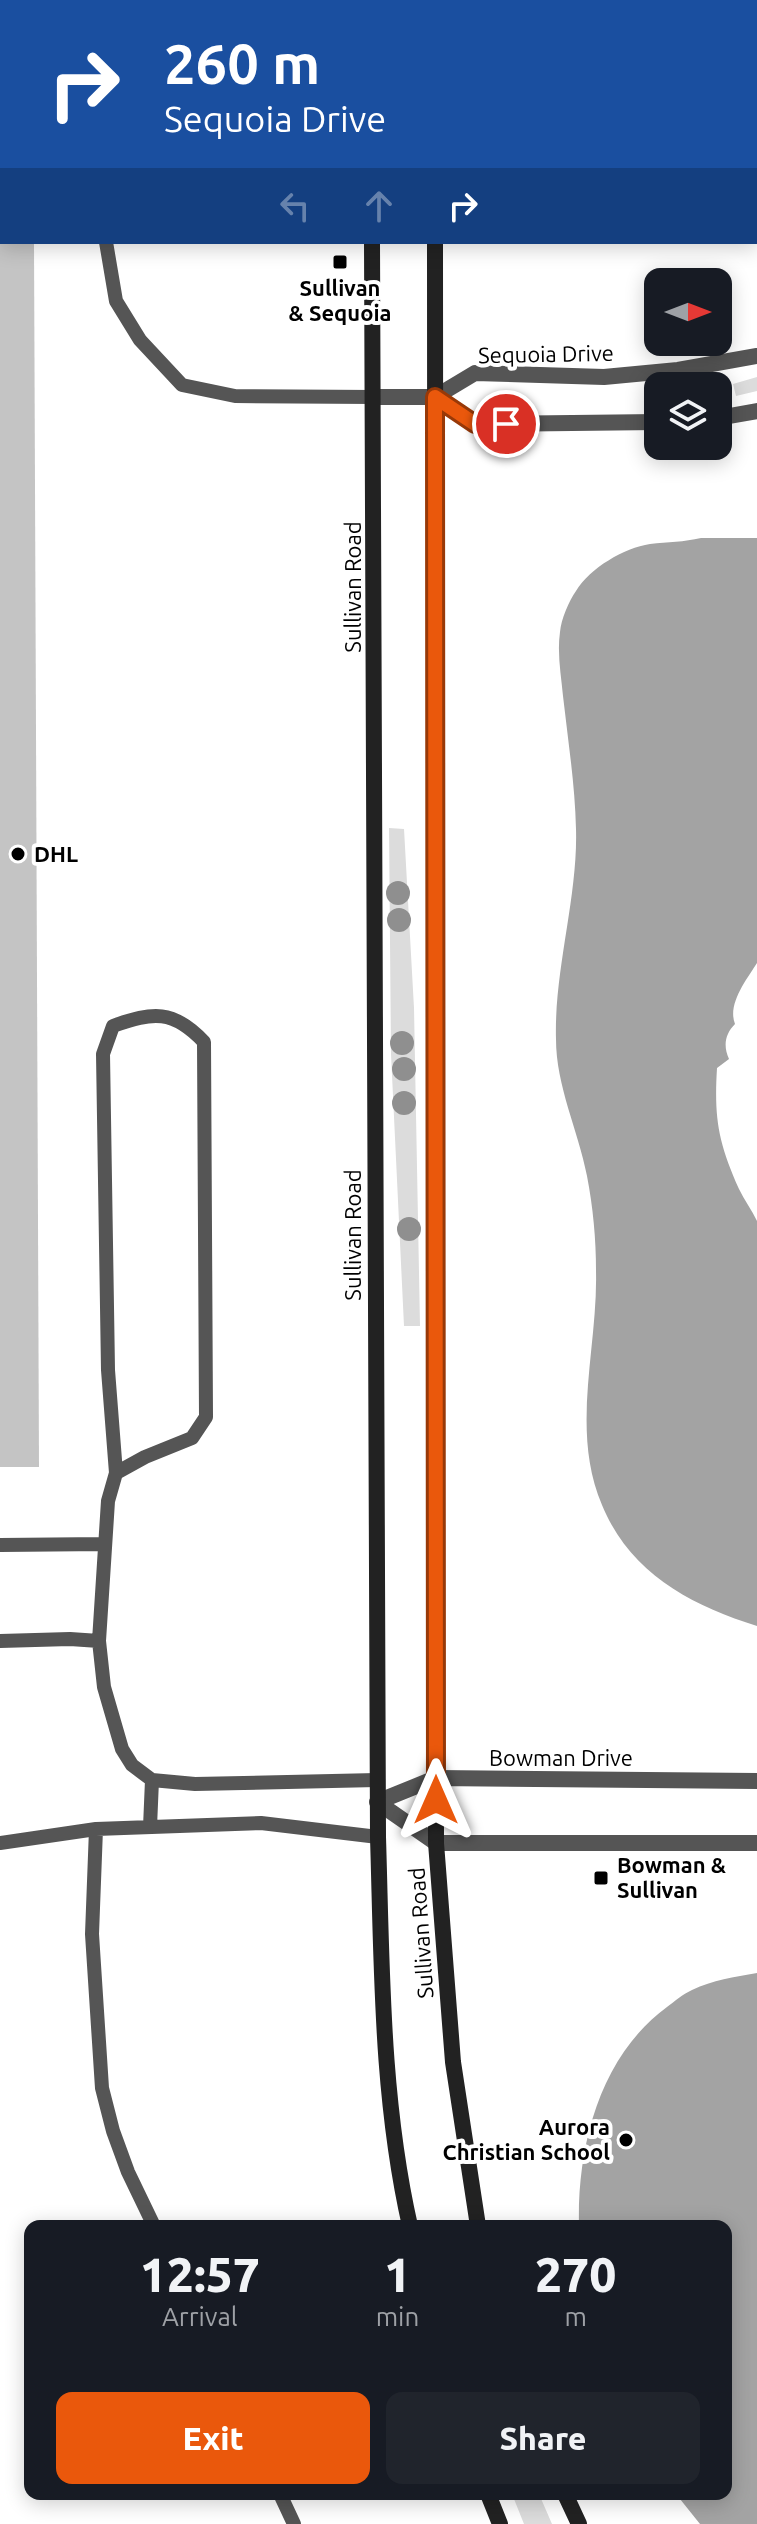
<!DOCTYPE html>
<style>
:root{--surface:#171b24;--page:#20242c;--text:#f1f3f6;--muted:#9ea1a6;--accent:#ea580c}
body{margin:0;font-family:Ubuntu,sans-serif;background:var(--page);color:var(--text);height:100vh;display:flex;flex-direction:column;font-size:30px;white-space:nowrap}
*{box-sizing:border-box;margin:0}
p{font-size:26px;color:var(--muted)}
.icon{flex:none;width:44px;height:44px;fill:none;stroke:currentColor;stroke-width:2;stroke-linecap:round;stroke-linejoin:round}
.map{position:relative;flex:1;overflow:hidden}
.sheet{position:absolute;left:24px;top:2220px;width:708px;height:280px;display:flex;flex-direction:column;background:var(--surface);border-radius:16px;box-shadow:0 4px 20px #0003}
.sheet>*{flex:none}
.hud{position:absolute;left:0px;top:0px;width:758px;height:244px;box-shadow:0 4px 20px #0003;background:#1a4fa0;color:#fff;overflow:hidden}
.needle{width:52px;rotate:90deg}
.buttons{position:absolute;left:644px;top:268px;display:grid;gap:16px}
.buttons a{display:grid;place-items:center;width:88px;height:88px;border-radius:16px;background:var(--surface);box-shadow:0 4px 20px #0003;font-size:40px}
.pin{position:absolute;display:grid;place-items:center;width:68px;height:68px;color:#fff;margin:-34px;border:4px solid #fff;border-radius:50%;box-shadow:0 2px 8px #0007}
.me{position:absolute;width:88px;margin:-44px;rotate:0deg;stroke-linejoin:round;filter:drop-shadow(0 0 6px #0008)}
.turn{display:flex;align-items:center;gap:28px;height:168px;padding:0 32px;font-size:36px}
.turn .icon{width:104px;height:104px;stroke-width:2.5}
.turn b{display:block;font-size:56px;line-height:68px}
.lanes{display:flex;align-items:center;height:76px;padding:0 32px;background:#0003;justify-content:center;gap:40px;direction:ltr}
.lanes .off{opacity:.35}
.eta{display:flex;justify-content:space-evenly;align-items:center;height:136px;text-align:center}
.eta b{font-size:48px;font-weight:800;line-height:56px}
.action{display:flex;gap:16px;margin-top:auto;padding:16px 32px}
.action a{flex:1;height:92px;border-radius:16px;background:var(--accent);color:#fff;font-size:32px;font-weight:800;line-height:92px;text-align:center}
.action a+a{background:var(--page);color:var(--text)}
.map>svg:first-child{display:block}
.green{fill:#dcdcdc}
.water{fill:#a3a3a3}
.building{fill:#c4c4c4}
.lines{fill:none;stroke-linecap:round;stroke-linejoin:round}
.lane{stroke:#555;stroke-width:14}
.street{stroke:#555;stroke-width:16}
.secondary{stroke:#222;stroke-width:16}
.tree{fill:#8f8f8f}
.route-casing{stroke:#983908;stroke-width:20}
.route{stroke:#ea580c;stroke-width:14}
.poi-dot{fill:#000;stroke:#fff;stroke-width:3}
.labels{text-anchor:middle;stroke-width:8;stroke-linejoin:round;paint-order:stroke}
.poi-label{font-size:22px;font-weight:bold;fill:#000;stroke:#fff;text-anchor:start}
.street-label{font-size:22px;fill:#000;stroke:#fff}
</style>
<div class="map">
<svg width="757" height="2524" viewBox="0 0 757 2524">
<rect width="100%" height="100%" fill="#fff"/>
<path class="green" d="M 757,377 L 757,391 L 736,396 L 733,384 Z
M 389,828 L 404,829 L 414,1008 L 420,1326 L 404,1326 L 391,1054 Z
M 512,2494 L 539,2494 L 552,2524 L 524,2524 Z"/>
<path class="water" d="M 563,0 L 757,0 L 757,185 L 756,2 Z
M 701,538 L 757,538 L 757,963 C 747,979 727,1004 735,1024 C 725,1034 723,1046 729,1059 L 717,1068 C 714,1118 718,1142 739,1189 C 744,1200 752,1210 757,1221 L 757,1626 C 690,1605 630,1573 602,1505 C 570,1430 598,1348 596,1271 C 596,1239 593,1207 587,1176 C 578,1130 556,1086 556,1039 C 554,970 578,897 576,829 C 575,785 568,740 563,696 C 561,675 557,653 560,632 C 561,619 569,601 576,591 C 590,568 624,548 650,544 C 668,542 684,542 701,538 Z
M 757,1973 L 757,2524 L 700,2524 L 676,2494 L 726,2494 L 726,2226 L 579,2226 C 577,2146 600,2056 667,2007 C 675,2001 683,1994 692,1990 C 713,1980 734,1977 757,1973 Z"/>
<path class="building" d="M 0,242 L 34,242 L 39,1467 L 0,1467 Z"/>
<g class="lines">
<path class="lane" d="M 102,0 L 102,2
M 106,242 L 116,301 L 140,340 L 182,385 L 235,396 L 374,397
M 0,1545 L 105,1544
M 0,1641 L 70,1639 L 99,1641 L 104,1687 L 122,1749 L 132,1765 L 152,1780 L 195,1784 L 377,1780
M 99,1641 L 108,1501 L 116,1473 L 145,1457 L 192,1438 L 206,1417 L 204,1042 C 173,1009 153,1012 113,1026 L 103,1054 L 108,1370 L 116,1473
M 150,1827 L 152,1780
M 96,1829 L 92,1934 L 102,2088 L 113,2131 L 128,2172 L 154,2226
M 0,1843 L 96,1829 L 261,1823 L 378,1837
M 280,2494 L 294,2524"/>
<path class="street" d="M 374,397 L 435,397 L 475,373 L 604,377 L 678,370 L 757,356
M 435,397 L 475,424 L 658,422
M 718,418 L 757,411
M 377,1802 L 436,1843 L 757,1843
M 377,1802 L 436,1778 L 757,1781"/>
<path class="secondary" d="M 369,0 L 369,2
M 436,2 L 436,0
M 372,242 L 378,1837 C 382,1967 381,2098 410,2226
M 435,242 L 436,1843 L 453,2062 L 478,2226
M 488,2494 L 500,2524
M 565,2494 L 579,2524"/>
</g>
<g class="tree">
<circle cx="398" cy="893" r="12"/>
<circle cx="399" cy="920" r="12"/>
<circle cx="402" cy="1043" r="12"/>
<circle cx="404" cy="1069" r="12"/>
<circle cx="404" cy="1103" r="12"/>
<circle cx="409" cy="1229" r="12"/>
</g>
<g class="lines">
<g class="route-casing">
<path id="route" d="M 436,1800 L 435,397 L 475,424 L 506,424"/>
</g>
<use href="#route" class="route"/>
</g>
<g class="poi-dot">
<rect x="332" y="254" width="16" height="16" rx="4"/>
<circle cx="18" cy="854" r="8"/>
<rect x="593" y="1870" width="16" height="16" rx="4"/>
<circle cx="626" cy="2140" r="8"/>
</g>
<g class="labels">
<g class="poi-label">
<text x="340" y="296" text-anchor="middle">Sullivan<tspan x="340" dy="25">&amp; Sequoia</tspan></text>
<text x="34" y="862">DHL</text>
<text x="617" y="1873">Bowman &amp;<tspan x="617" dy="25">Sullivan</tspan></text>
<text x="610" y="2135" text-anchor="end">Aurora<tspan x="610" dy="25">Christian School</tspan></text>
</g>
<g class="street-label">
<text transform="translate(546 354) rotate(-1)" y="8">Sequoia Drive</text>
<text transform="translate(353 587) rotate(-90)" y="8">Sullivan Road</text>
<text transform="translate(353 1235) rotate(-90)" y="8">Sullivan Road</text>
<text x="561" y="1766">Bowman Drive</text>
<text transform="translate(421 1933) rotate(-94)" y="8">Sullivan Road</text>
</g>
</g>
</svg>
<div class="buttons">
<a><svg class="needle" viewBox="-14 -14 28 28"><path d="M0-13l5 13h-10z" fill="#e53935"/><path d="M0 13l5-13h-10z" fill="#9ea1a6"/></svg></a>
<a><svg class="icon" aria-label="layers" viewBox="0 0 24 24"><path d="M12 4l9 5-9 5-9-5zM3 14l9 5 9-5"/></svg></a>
</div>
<div class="pin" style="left:506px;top:424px;background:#d93025"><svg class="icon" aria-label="arrive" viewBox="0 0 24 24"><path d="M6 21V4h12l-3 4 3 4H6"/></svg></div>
<svg class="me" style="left:436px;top:1800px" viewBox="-20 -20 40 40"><path d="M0-17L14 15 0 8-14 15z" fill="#ea580c" stroke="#fff" stroke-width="4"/></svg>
<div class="hud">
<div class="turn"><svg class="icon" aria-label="right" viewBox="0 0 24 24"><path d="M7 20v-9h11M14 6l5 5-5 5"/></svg><div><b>260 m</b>Sequoia Drive</div></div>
<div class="lanes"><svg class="icon off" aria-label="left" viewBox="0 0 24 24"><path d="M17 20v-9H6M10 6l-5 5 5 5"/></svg><svg class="icon off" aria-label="ahead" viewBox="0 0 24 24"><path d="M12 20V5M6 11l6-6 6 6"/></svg><svg class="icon" aria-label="right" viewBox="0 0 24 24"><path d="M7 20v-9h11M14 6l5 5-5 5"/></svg></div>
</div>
<section class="sheet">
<div class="eta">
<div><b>12:57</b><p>Arrival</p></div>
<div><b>1</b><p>min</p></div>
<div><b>270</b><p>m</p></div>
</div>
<div class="action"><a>Exit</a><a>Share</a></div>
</section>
</div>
